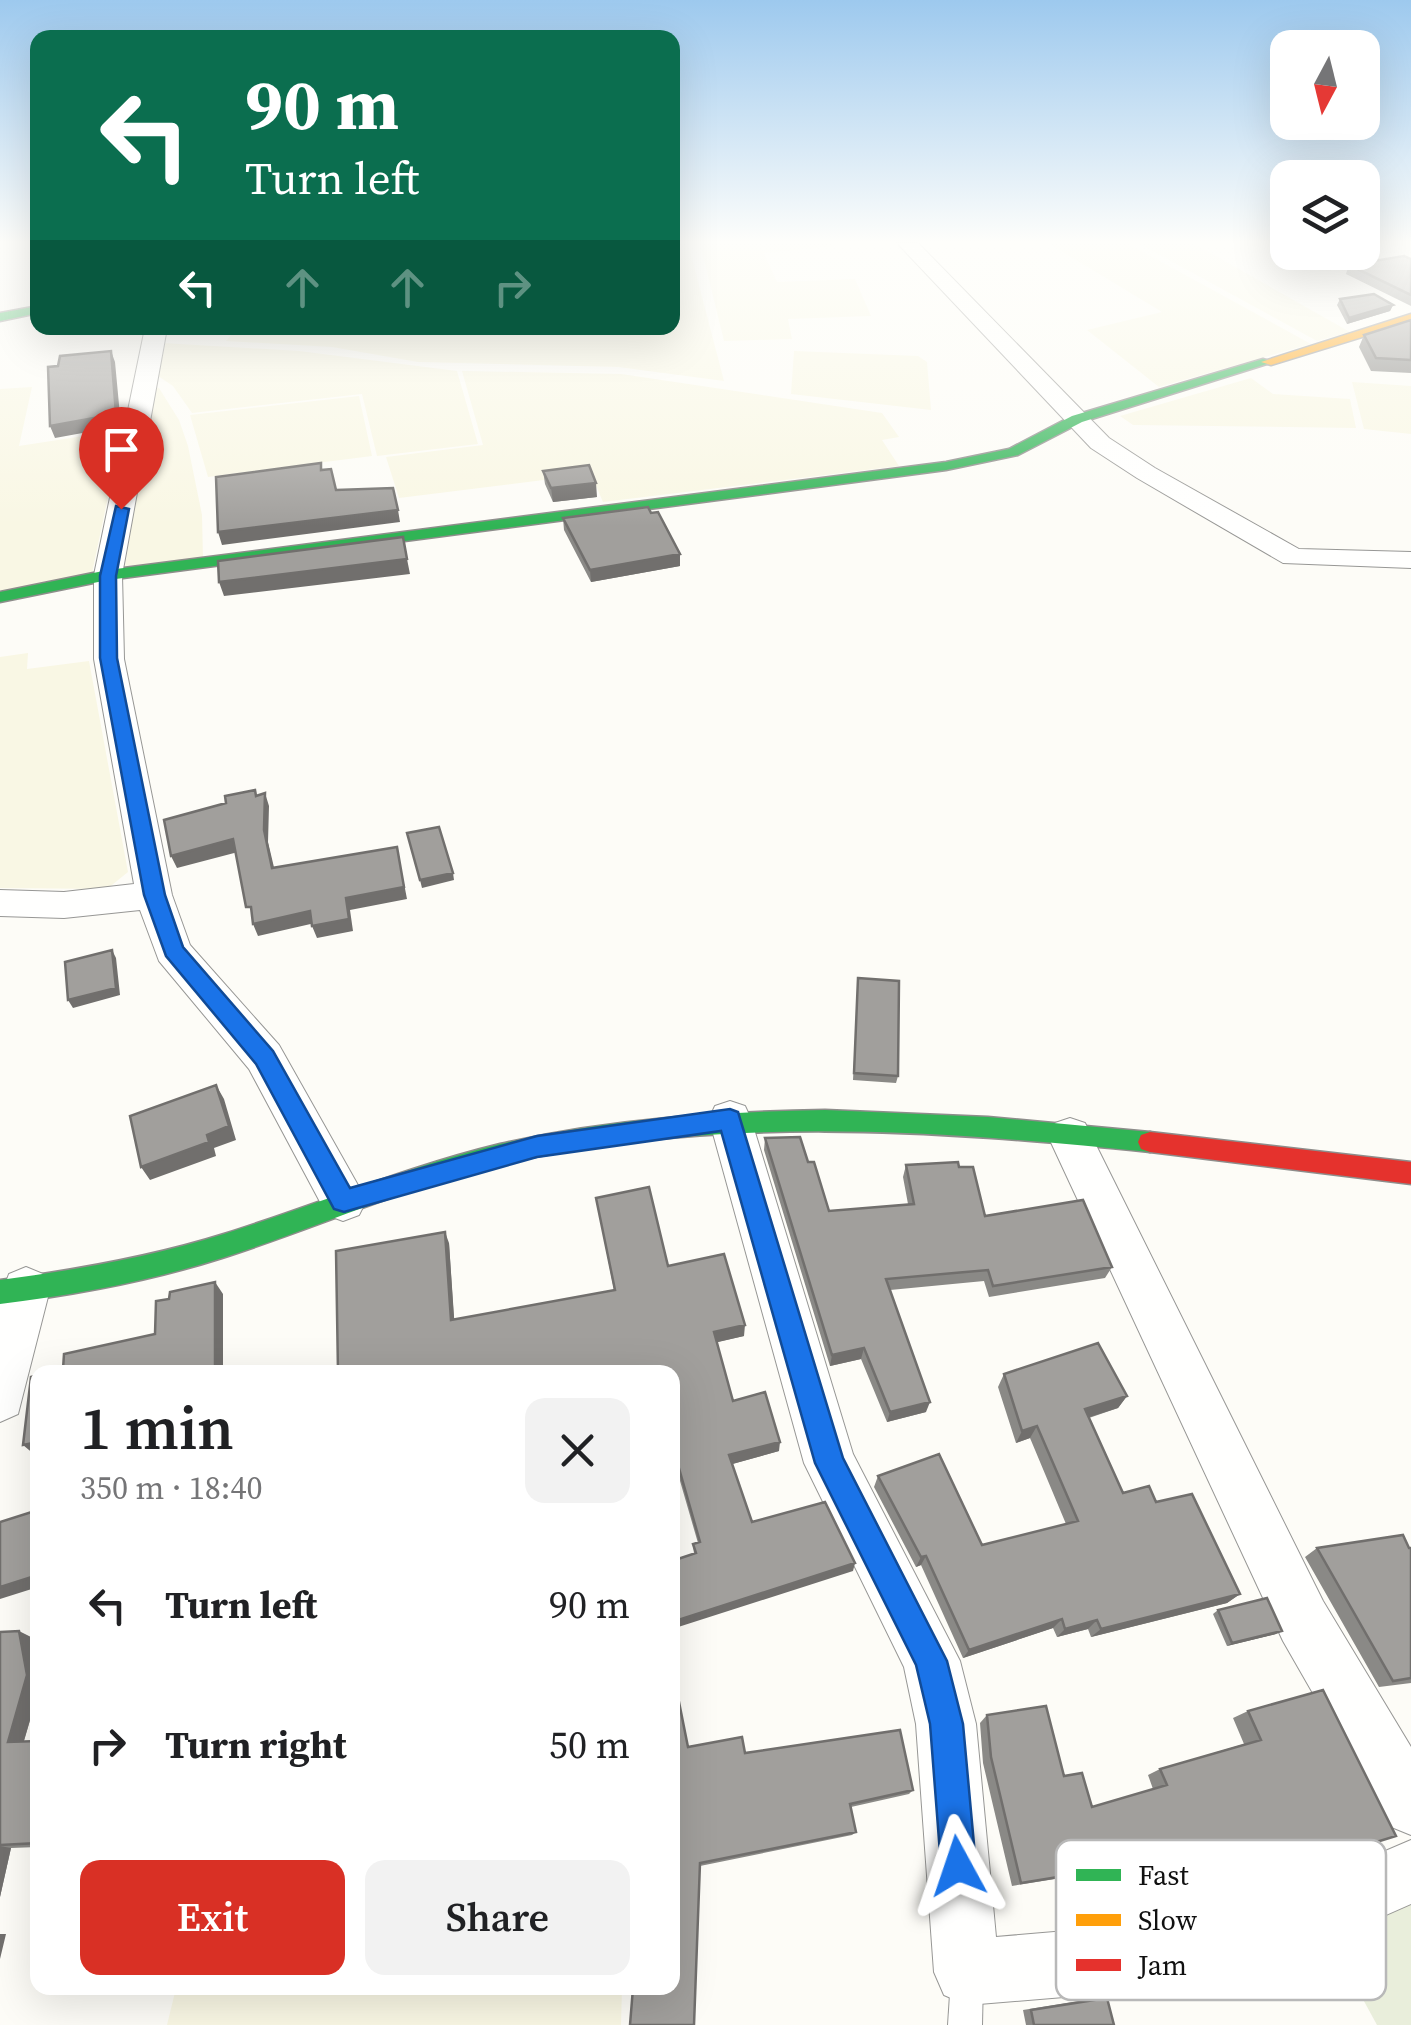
<!DOCTYPE html>
<meta charset="utf-8">
<style>
:root{--surface:#fff;--page:#f2f2f2;--text:#202124;--muted:#757577;--accent:#d93025}
body{margin:0;font-family:"Source Serif 4",serif;background:var(--page);color:var(--text);height:100vh;display:flex;flex-direction:column;font-size:38px;white-space:nowrap}
*{box-sizing:border-box;margin:0}
p{font-size:32px;color:var(--muted)}
.icon{flex:none;width:55px;height:55px;fill:none;stroke:currentColor;stroke-width:2;stroke-linecap:round;stroke-linejoin:round}
.map{position:relative;flex:1;overflow:hidden}
.panel{position:absolute;left:30px;top:1365px;width:650px;height:630px;display:flex;flex-direction:column;background:var(--surface);border-radius:20px;box-shadow:0 10px 40px #0002}
.panel>*{flex:none}
.guide{position:absolute;left:30px;top:30px;width:650px;height:305px;border-radius:20px;box-shadow:0 10px 40px #0002;background:#0b6e4f;color:#fff;overflow:hidden}
.needle{width:65px;rotate:187deg}
.buttons{position:absolute;left:1270px;top:30px;display:grid;gap:20px}
.buttons a{display:grid;place-items:center;width:110px;height:110px;border-radius:20px;background:var(--surface);box-shadow:0 10px 40px #0002;font-size:50px}
.pin{position:absolute;display:grid;place-items:center;width:85px;height:85px;color:#fff;margin:-102px -42px;border-radius:50% 50% 50% 0;rotate:-45deg;box-shadow:0 0 10px #0007}
.pin .icon{rotate:45deg}
.me{position:absolute;width:110px;margin:-55px;rotate:355deg;stroke-linejoin:round;filter:drop-shadow(0 0 8px #0008)}
.turn{display:flex;align-items:center;gap:35px;height:210px;padding:0 50px;font-size:45px}
.turn .icon{width:130px;height:130px;stroke-width:2.5}
.turn b{display:block;font-size:70px;line-height:85px}
.lanes{display:flex;align-items:center;height:95px;padding:0 50px;background:#0003;justify-content:center;gap:50px;direction:ltr}
.lanes .off{opacity:.35}
.round{display:grid;place-items:center;flex:none;width:105px;height:105px;border-radius:20px;background:var(--page)}
.overview{display:flex;align-items:center;justify-content:space-between;height:170px;padding:0 50px}
h1{font-size:60px;font-weight:600;line-height:75px}
.primary-button{display:flex;gap:20px;margin-top:auto;padding:20px 50px}
.primary-button a{flex:1;height:115px;border-radius:20px;background:var(--accent);color:#fff;font-size:40px;font-weight:600;line-height:115px;text-align:center}
.primary-button a+a{background:var(--page);color:var(--text)}
ul{padding:0;list-style:none}
li{display:flex;align-items:center;gap:30px;height:140px;padding:0 50px}
li div{flex:1}
li b{display:block;font-size:38px}
li em{font-style:normal}
.map>svg:first-child{display:block}
.farmland{fill:#f9f7e4}
.cemetery{fill:#e9eedb}
.lines{fill:none;stroke-linecap:round;stroke-linejoin:round}
.lane-casing{stroke:#979795;stroke-width:2}
.street-casing{stroke:#979795;stroke-width:2}
.fast-casing{stroke:#8e8d8b;stroke-width:3}
.slow-casing{stroke:#8e8d8b;stroke-width:3}
.jam-casing{stroke:#8e8d8b;stroke-width:3}
.lane{fill:#fffffe;fill-rule:evenodd}
.street{fill:#fffffe;fill-rule:evenodd}
.fast{fill:#30b455;fill-rule:evenodd}
.slow{fill:#ff9f0a;fill-rule:evenodd}
.jam{fill:#e5322d;fill-rule:evenodd}
.wall{fill:#8a8986}
.shaded-wall{fill:#716f6d}
.building{fill:#a19f9c;stroke:#716f6d;stroke-width:2.5}
.route{fill:#1a73e8;stroke:#114b97;stroke-width:2.5}
.key{fill:#fff;stroke:#b8b8b8;stroke-width:2.5}
.key-label{font-size:28px;fill:#111}
</style>
<div class="map">
<svg width="1411" height="2025" viewBox="0 0 1411 2025">
<rect width="100%" height="100%" fill="#fdfcf7"/>
<path class="farmland" d="M 673,243 L 688,243 L 724,381 L 618,367 L 418,362 L 332,347 L 226,341 L 237,328 L 672,328 Z
M 700,243 L 833,243 L 835,246 L 764,253 L 777,282 L 855,279 L 871,316 L 788,319 L 792,339 L 724,341 Z
M 1048,243 L 1127,243 L 1311,344 L 1159,387 L 1087,330 L 1162,312 Z
M 1138,243 L 1193,243 L 1350,332 L 1317,341 Z
M 162,343 L 299,351 L 457,371 L 478,444 L 377,456 L 362,394 L 192,413 L 173,386 L 155,374 Z
M 794,351 L 918,356 L 927,362 L 931,410 L 791,394 Z
M 462,371 L 621,374 L 882,413 L 899,437 L 882,440 L 899,466 L 603,502 L 591,474 L 399,498 L 386,457 L 483,445 Z
M 1251,378 L 1273,394 L 1350,399 L 1356,428 L 1133,425 L 1120,416 Z
M 1352,382 L 1411,386 L 1411,434 L 1364,429 Z
M 32,387 L 19,446 L 122,430 L 92,573 L 0,593 L 0,389 Z
M 154,387 L 159,388 L 179,420 L 188,446 L 202,515 L 203,559 L 125,566 Z
M 359,396 L 372,456 L 208,477 L 190,415 Z
M 28,653 L 27,669 L 89,661 L 128,872 L 107,889 L 0,888 L 0,657 Z
M 176,1988 L 622,1988 L 621,2025 L 167,2025 Z"/>
<path class="cemetery" d="M 1411,1900 L 1411,2025 L 1377,2025 L 1329,1937 Z"/>
<g class="lines">
<g class="lane-casing">
<path id="lane" d="M 967,1963 L 979,1967 L 983,1979 L 982,2025 L 948,2025 L 951,1979 L 955,1967 Z"/>
</g>
<g class="street-casing">
<path id="street" d="M 897,243 L 918,243 L 1109,438 L 1155,468 L 1299,549 L 1411,552 L 1411,568 L 1283,563 L 1137,478 L 1091,448 Z
M 145,328 L 167,328 L 122,575 L 124,659 L 172,895 L 190,945 L 279,1045 L 359,1187 L 366,1201 L 359,1215 L 343,1221 L 327,1215 L 249,1069 L 159,961 L 140,910 L 64,918 L 0,916 L 0,890 L 64,892 L 134,884 L 94,659 L 94,575 Z
M 730,1101 L 745,1106 L 751,1119 L 853,1454 L 960,1661 L 976,1724 L 996,1937 L 1231,1917 L 1411,1840 L 1411,1904 L 1232,1983 L 967,2005 L 944,1995 L 934,1972 L 916,1724 L 904,1667 L 804,1463 L 709,1119 L 715,1106 Z
M 1070,1118 L 1085,1123 L 1323,1601 L 1411,1747 L 1411,1835 L 1389,1826 L 1283,1641 L 1048,1136 L 1055,1123 Z
M 26,1267 L 43,1274 L 50,1289 L 18,1414 L 0,1422 L 0,1298 L 9,1274 Z"/>
</g>
<g class="fast-casing">
<path id="fast" d="M 38,306 L 38,313 L 0,321 L 0,313 Z
M 1263,359 L 1273,362 L 1082,422 L 1018,455 L 946,470 L 108,580 L 0,602 L 0,592 L 108,570 L 946,462 L 1009,449 L 1072,416 Z
M 825,1110 L 988,1117 L 1150,1132 L 1159,1135 L 1162,1142 L 1159,1149 L 1150,1152 C 934,1130 715,1115 502,1164 C 406,1187 316,1228 222,1258 C 150,1281 75,1295 0,1304 L 0,1280 C 76,1270 151,1257 224,1234 C 316,1205 405,1167 500,1144 C 607,1119 716,1112 825,1110 Z"/>
</g>
<g class="slow-casing">
<path id="slow" d="M 1411,314 L 1411,322 L 1271,365 L 1261,362 Z"/>
</g>
<g class="jam-casing">
<path id="jam" d="M 1150,1132 L 1411,1162 L 1411,1184 L 1150,1152 L 1141,1149 L 1138,1142 L 1141,1135 Z"/>
</g>
<use href="#lane" class="lane"/>
<use href="#street" class="street"/>
<use href="#fast" class="fast"/>
<use href="#slow" class="slow"/>
<use href="#jam" class="jam"/>
</g>
<path class="wall" d="M 1411,259 L 1411,306 L 1346,274 L 1349,265 Z
M 1340,299 L 1393,305 L 1390,311 L 1347,324 L 1337,305 Z
M 1411,320 L 1411,373 L 1371,371 L 1359,347 L 1364,335 Z
M 543,471 L 597,497 L 553,502 L 545,484 Z
M 651,513 L 680,554 L 680,566 L 591,582 L 564,530 L 563,518 Z
M 858,978 L 898,1076 L 896,1083 L 853,1080 Z
M 765,1138 L 808,1162 L 829,1211 L 908,1204 L 903,1177 L 906,1165 L 959,1167 L 985,1216 L 1112,1267 L 1105,1278 L 989,1297 L 984,1281 L 890,1290 L 926,1412 L 887,1422 L 861,1359 L 830,1366 L 764,1150 Z
M 596,1198 L 744,1336 L 717,1342 L 733,1401 L 779,1451 L 732,1464 L 752,1522 L 853,1571 L 694,1554 L 693,1544 L 698,1543 L 678,1474 L 672,1372 L 338,1372 L 449,1243 L 454,1320 L 614,1290 Z
M 1004,1374 L 1127,1396 L 1118,1408 L 1089,1418 L 1123,1493 L 1156,1502 L 1240,1594 L 1227,1603 L 1091,1637 L 1088,1629 L 1057,1637 L 1053,1628 L 963,1658 L 921,1565 L 916,1567 L 874,1487 L 878,1476 L 982,1545 L 1066,1524 L 1030,1438 L 1016,1443 L 998,1387 Z
M 1317,1548 L 1411,1548 L 1411,1683 L 1379,1687 L 1305,1557 Z
M 1218,1610 L 1276,1634 L 1227,1646 L 1213,1614 Z
M 0,1632 L 33,1638 L 38,1664 L 38,1693 L 24,1741 L 38,1741 L 38,1847 L 11,1848 L 0,1897 Z
M 1323,1690 L 1250,1881 L 1233,1912 L 1205,1915 L 1198,1896 L 1171,1903 L 1155,1863 L 1012,1886 L 983,1763 L 980,1723 L 987,1715 L 1064,1776 L 1092,1807 L 1153,1789 L 1148,1775 L 1160,1769 L 1244,1744 L 1233,1718 L 1248,1711 Z
M 688,1747 L 745,1753 L 913,1790 L 909,1794 L 851,1807 L 856,1832 L 852,1835 L 700,1866 Z
M 1097,1998 L 1107,1998 L 1114,2025 L 1026,2025 L 1023,2010 Z"/>
<path class="shaded-wall" d="M 1393,305 L 1390,311 L 1347,324 L 1349,318 Z
M 111,351 L 115,362 L 121,426 L 55,438 L 50,426 Z
M 596,483 L 597,497 L 553,502 L 551,488 Z
M 398,510 L 400,522 L 222,545 L 218,532 Z
M 680,554 L 680,566 L 591,582 L 590,570 Z
M 407,559 L 410,574 L 224,596 L 219,582 Z
M 265,793 L 269,806 L 268,842 L 277,880 L 272,868 L 264,830 Z
M 233,839 L 238,852 L 177,868 L 171,856 Z
M 397,847 L 407,899 L 350,910 L 353,931 L 317,938 L 312,926 L 346,898 Z
M 453,873 L 454,880 L 422,888 L 420,880 Z
M 310,911 L 315,923 L 258,936 L 253,924 Z
M 112,950 L 116,958 L 120,995 L 73,1008 L 68,1000 Z
M 216,1085 L 224,1099 L 236,1140 L 214,1148 L 216,1156 L 150,1180 L 141,1167 L 207,1135 Z
M 445,1232 L 449,1243 L 455,1331 L 451,1320 Z
M 215,1282 L 223,1294 L 223,1372 L 215,1372 Z
M 745,1325 L 744,1336 L 714,1343 L 714,1332 Z
M 864,1348 L 861,1359 L 830,1366 L 832,1355 Z
M 1127,1396 L 1118,1408 L 1077,1421 L 1085,1409 Z
M 930,1402 L 926,1412 L 887,1422 L 890,1412 Z
M 1037,1426 L 1030,1438 L 1016,1443 L 1022,1431 Z
M 38,1442 L 38,1455 L 35,1455 L 23,1445 Z
M 780,1442 L 779,1451 L 729,1465 L 729,1455 Z
M 678,1465 L 678,1474 L 672,1476 L 672,1466 Z
M 926,1556 L 921,1565 L 916,1567 L 921,1557 Z
M 855,1563 L 853,1571 L 672,1629 L 672,1622 Z
M 38,1575 L 38,1587 L 0,1599 L 0,1587 Z
M 1240,1594 L 1227,1603 L 1091,1637 L 1101,1629 Z
M 1062,1619 L 1053,1628 L 963,1658 L 969,1650 Z
M 1097,1620 L 1088,1629 L 1057,1637 L 1065,1629 Z
M 19,1631 L 33,1638 L 38,1664 L 38,1693 L 22,1747 L 8,1742 Z
M 1282,1631 L 1276,1634 L 1227,1646 L 1232,1643 Z
M 0,1846 L 11,1848 L 0,1897 Z
M 0,1934 L 6,1934 L 0,1959 Z"/>
<path class="building" d="M 1404,256 L 1411,259 L 1411,295 L 1349,265 Z
M 1374,294 L 1393,305 L 1349,318 L 1340,299 Z
M 1411,320 L 1411,360 L 1376,358 L 1364,335 Z
M 111,351 L 116,414 L 50,426 L 48,367 L 58,366 L 60,356 Z
M 321,463 L 321,470 L 331,469 L 336,490 L 393,488 L 398,510 L 218,532 L 216,477 Z
M 589,465 L 596,483 L 551,488 L 543,471 Z
M 648,507 L 651,513 L 658,512 L 680,554 L 590,570 L 563,518 Z
M 403,537 L 407,559 L 219,582 L 218,561 Z
M 255,790 L 256,796 L 265,793 L 264,830 L 272,868 L 397,847 L 404,887 L 346,898 L 349,919 L 312,926 L 310,911 L 253,924 L 251,907 L 246,907 L 233,839 L 171,856 L 164,820 L 226,803 L 225,796 Z
M 439,827 L 453,873 L 420,880 L 407,833 Z
M 112,950 L 116,988 L 68,1000 L 65,962 Z
M 858,978 L 899,981 L 898,1076 L 854,1073 Z
M 216,1085 L 229,1126 L 207,1135 L 209,1142 L 141,1167 L 130,1116 Z
M 800,1137 L 808,1162 L 814,1162 L 829,1211 L 914,1204 L 906,1165 L 958,1162 L 959,1167 L 973,1167 L 985,1216 L 1083,1200 L 1112,1267 L 993,1286 L 988,1270 L 886,1279 L 930,1402 L 890,1412 L 864,1348 L 832,1355 L 765,1138 Z
M 649,1187 L 668,1266 L 724,1254 L 745,1325 L 714,1332 L 733,1401 L 765,1392 L 780,1442 L 729,1455 L 752,1522 L 825,1502 L 855,1563 L 672,1622 L 672,1561 L 696,1553 L 693,1544 L 700,1542 L 678,1465 L 672,1466 L 672,1372 L 338,1372 L 336,1251 L 445,1232 L 451,1320 L 615,1290 L 596,1198 Z
M 215,1282 L 215,1372 L 49,1372 L 63,1369 L 64,1354 L 155,1334 L 156,1301 L 169,1299 L 170,1292 Z
M 1098,1343 L 1127,1396 L 1085,1409 L 1123,1493 L 1149,1486 L 1156,1502 L 1192,1494 L 1240,1594 L 1101,1629 L 1097,1620 L 1065,1629 L 1062,1619 L 969,1650 L 926,1556 L 921,1557 L 878,1476 L 939,1454 L 982,1545 L 1078,1521 L 1037,1426 L 1022,1431 L 1004,1374 Z
M 38,1375 L 38,1442 L 23,1445 L 31,1377 Z
M 38,1510 L 38,1575 L 0,1587 L 0,1522 Z
M 1403,1535 L 1409,1548 L 1411,1548 L 1411,1678 L 1393,1681 L 1317,1548 Z
M 1267,1598 L 1282,1631 L 1232,1643 L 1218,1610 Z
M 19,1631 L 27,1675 L 8,1742 L 38,1741 L 38,1843 L 0,1845 L 0,1632 Z
M 672,1682 L 675,1682 L 688,1747 L 742,1737 L 745,1753 L 900,1730 L 913,1790 L 850,1804 L 856,1832 L 700,1863 L 694,2025 L 630,2025 L 633,1988 L 672,1988 Z
M 1323,1690 L 1396,1836 L 1250,1881 L 1259,1904 L 1233,1912 L 1221,1913 L 1212,1891 L 1185,1900 L 1169,1859 L 1021,1883 L 991,1757 L 987,1715 L 1046,1706 L 1064,1776 L 1082,1773 L 1092,1807 L 1167,1785 L 1160,1769 L 1261,1740 L 1248,1711 Z
M 1107,1998 L 1114,2025 L 1034,2025 L 1031,2010 Z"/>
<linearGradient id="sky" x2="0" y2="1"><stop stop-color="#9dc9ee"/><stop offset="0.46" stop-color="#fefefb"/><stop offset="1" stop-color="#fefefb" stop-opacity="0"/></linearGradient>
<rect width="1411" height="526" fill="url(#sky)"/>
<path class="route" d="M 116,506 L 129,509 L 116,576 L 117,658 L 165,895 L 183,947 L 273,1051 L 350,1188 L 537,1136 L 730,1109 L 738,1112 L 843,1458 L 947,1661 L 963,1724 L 976,1866 L 971,1878 L 958,1884 L 946,1878 L 941,1866 L 930,1724 L 916,1665 L 815,1463 L 721,1131 L 537,1157 L 344,1212 L 334,1209 L 256,1064 L 166,956 L 144,895 L 100,658 L 100,576 Z"/>
<rect x="1056" y="1840" width="330" height="160" rx="15" class="key"/>
<rect x="1076" y="1869" width="45" height="12" fill="#30b455"/>
<rect x="1076" y="1914" width="45" height="12" fill="#ff9f0a"/>
<rect x="1076" y="1959" width="45" height="12" fill="#e5322d"/>
<g class="key-label">
<text x="1138" y="1885">Fast</text>
<text x="1138" y="1930">Slow</text>
<text x="1138" y="1975">Jam</text>
</g>
</svg>
<div class="buttons">
<a><svg class="needle" viewBox="-14 -14 28 28"><path d="M0-13l5 13h-10z" fill="#e53935"/><path d="M0 13l5-13h-10z" fill="#757577"/></svg></a>
<a><svg class="icon" aria-label="layers" viewBox="0 0 24 24"><path d="M12 4l9 5-9 5-9-5zM3 14l9 5 9-5"/></svg></a>
</div>
<div class="pin" style="left:121px;top:509px;background:#d93025"><svg class="icon" aria-label="arrive" viewBox="0 0 24 24"><path d="M6 21V4h12l-3 4 3 4H6"/></svg></div>
<svg class="me" style="left:958px;top:1866px" viewBox="-20 -20 40 40"><path d="M0-17L14 15 0 8-14 15z" fill="#1a73e8" stroke="#fff" stroke-width="4"/></svg>
<div class="guide">
<div class="turn"><svg class="icon" aria-label="left" viewBox="0 0 24 24"><path d="M17 20v-9H6M10 6l-5 5 5 5"/></svg><div><b>90 m</b>Turn left</div></div>
<div class="lanes"><svg class="icon" aria-label="left" viewBox="0 0 24 24"><path d="M17 20v-9H6M10 6l-5 5 5 5"/></svg><svg class="icon off" aria-label="ahead" viewBox="0 0 24 24"><path d="M12 20V5M6 11l6-6 6 6"/></svg><svg class="icon off" aria-label="ahead" viewBox="0 0 24 24"><path d="M12 20V5M6 11l6-6 6 6"/></svg><svg class="icon off" aria-label="right" viewBox="0 0 24 24"><path d="M7 20v-9h11M14 6l5 5-5 5"/></svg></div>
</div>
<section class="panel">
<div class="overview"><div><h1>1 min</h1><p>350 m · 18:40</p></div><a class="round"><svg class="icon" aria-label="close" viewBox="0 0 24 24"><path d="M6 6l12 12M18 6L6 18"/></svg></a></div>
<ul>
<li><svg class="icon" aria-label="left" viewBox="0 0 24 24"><path d="M17 20v-9H6M10 6l-5 5 5 5"/></svg><div><b>Turn left</b></div><em>90 m</em></li>
<li><svg class="icon" aria-label="right" viewBox="0 0 24 24"><path d="M7 20v-9h11M14 6l5 5-5 5"/></svg><div><b>Turn right</b></div><em>50 m</em></li>
</ul>
<div class="primary-button"><a>Exit</a><a>Share</a></div>
</section>
</div>
